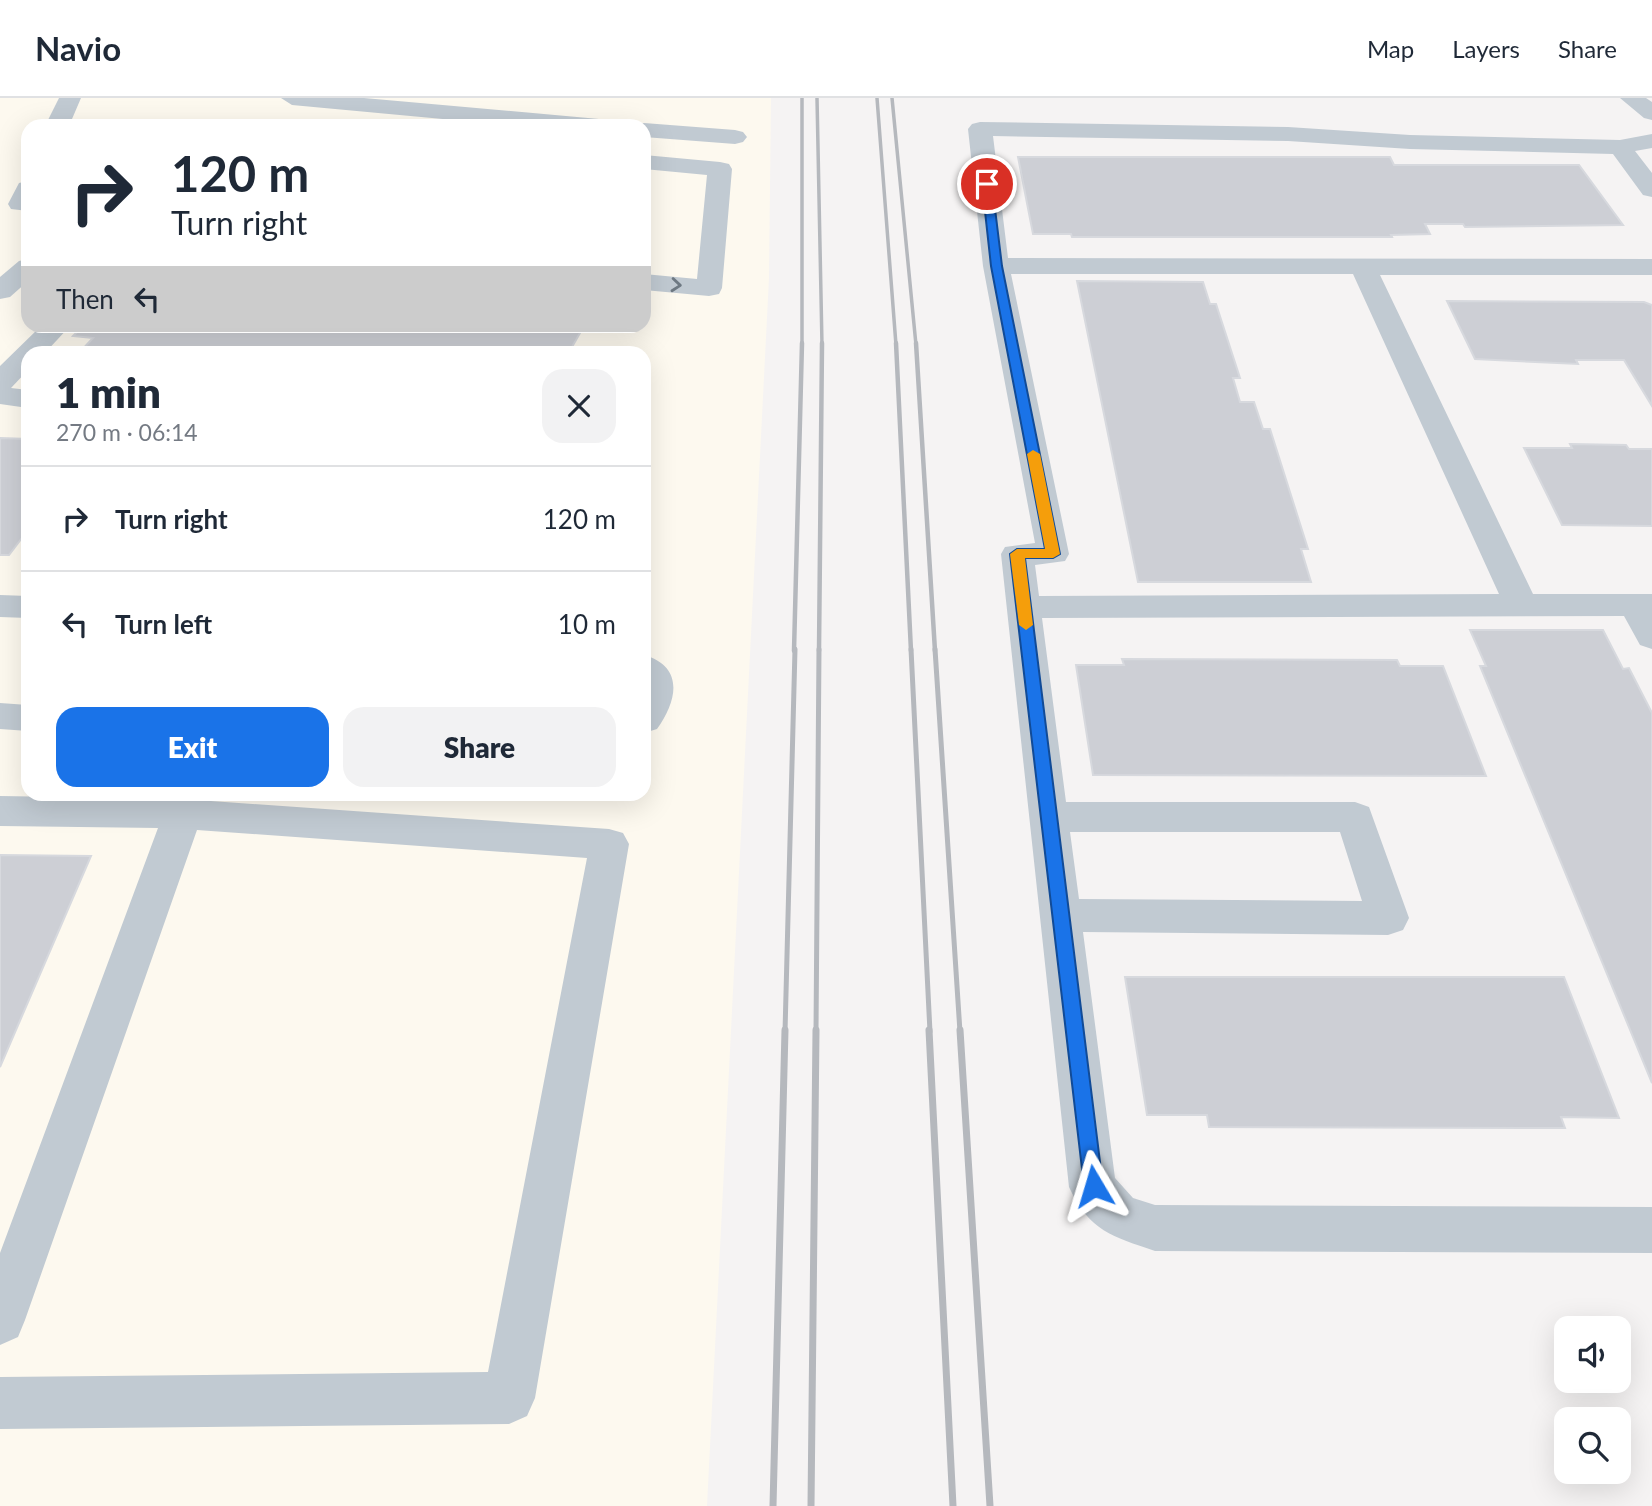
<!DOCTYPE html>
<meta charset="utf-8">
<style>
:root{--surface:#fff;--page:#f2f2f3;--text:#1f2937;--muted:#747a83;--line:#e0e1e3;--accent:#1a73e8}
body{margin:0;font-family:Lato,sans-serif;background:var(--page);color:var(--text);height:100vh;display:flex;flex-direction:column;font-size:26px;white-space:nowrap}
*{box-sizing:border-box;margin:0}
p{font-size:23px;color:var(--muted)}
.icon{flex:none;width:38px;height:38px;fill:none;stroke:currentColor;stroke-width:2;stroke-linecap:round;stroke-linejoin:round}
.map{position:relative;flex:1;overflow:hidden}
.panel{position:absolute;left:21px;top:248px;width:630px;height:455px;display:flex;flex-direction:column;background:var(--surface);border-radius:21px;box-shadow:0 7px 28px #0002}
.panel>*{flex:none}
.top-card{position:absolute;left:21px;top:21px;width:630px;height:214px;border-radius:21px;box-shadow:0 7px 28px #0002;background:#fff;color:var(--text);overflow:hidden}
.fabs{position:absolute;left:1554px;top:1218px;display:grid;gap:14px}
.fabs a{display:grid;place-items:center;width:77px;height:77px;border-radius:14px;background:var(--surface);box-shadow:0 7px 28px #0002;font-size:35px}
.pin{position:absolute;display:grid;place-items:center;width:60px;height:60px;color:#fff;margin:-30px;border:4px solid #fff;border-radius:50%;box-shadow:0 2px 7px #0007}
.me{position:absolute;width:77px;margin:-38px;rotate:353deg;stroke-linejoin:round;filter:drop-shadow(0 0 5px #0008)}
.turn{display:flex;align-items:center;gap:24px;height:147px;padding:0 35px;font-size:32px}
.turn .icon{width:91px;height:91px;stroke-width:2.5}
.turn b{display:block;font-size:49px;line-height:60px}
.then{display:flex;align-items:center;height:66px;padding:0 35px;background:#0003;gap:14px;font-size:26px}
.round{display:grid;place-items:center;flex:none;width:74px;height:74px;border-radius:21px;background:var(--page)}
.head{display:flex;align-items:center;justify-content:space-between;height:119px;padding:0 35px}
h1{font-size:42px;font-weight:800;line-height:52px}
.button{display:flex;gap:14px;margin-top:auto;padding:14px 35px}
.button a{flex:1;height:80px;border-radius:21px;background:var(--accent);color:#fff;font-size:28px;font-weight:800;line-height:80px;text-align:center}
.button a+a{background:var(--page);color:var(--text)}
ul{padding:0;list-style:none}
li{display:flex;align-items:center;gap:21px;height:105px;padding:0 35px;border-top:2px solid var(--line)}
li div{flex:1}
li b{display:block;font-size:26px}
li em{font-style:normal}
header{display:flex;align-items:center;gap:42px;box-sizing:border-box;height:98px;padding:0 35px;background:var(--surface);border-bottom:2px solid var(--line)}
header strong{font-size:33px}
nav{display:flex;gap:38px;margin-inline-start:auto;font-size:24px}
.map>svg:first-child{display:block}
.commercial{fill:#fdf9ef;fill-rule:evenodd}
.building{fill:#cdcfd5;stroke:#d7d9de;stroke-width:2}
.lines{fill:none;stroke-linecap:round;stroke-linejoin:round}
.minor{fill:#c1cad2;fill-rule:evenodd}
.rail-far3{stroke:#b5b8bd;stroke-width:3.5}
.rail-far2{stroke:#b5b8bd;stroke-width:4.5}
.rail-far1{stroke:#b5b8bd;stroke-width:5}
.rail{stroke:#b5b8bd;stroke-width:7}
.oneway{stroke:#6e7983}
.route{fill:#1a73e8;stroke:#114b97;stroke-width:2}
.slow{fill:#f59e0b}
</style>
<header>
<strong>Navio</strong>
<nav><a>Map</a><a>Layers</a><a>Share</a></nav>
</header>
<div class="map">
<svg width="1652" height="1408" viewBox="0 0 1652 1408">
<rect width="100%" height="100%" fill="#f5f3f3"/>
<path class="commercial" d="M 0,0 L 771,0 L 769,180 L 707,1408 L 0,1408 ZM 28,28 L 644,28 L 644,228 L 28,228 ZM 28,256 L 644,256 L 644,696 L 28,696 Z"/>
<path class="building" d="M 1018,59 L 1390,59 L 1394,67 L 1579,67 L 1623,127 L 1465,129 L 1463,126 L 1425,126 L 1430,136 L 1391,137 L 1392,139 L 1072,139 L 1071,136 L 1033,136 Z
M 1077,183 L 1203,184 L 1210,206 L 1216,206 L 1240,280 L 1233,280 L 1240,304 L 1254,304 L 1263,331 L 1270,331 L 1308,451 L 1301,451 L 1311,484 L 1138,484 Z
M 1447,203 L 1644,204 L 1652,207 L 1652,308 L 1624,262 L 1576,262 L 1578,266 L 1475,261 Z
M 83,228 L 584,228 L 568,256 L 78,256 L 93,240 L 73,238 Z
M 0,340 L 28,341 L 28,432 L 9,457 L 0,457 Z
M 1570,346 L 1626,347 L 1629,351 L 1652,351 L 1652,428 L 1562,427 L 1524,350 L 1572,350 Z
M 1470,532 L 1603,532 L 1623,571 L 1629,570 L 1652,615 L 1652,985 L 1480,568 L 1486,568 Z
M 1122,561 L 1397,562 L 1400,568 L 1443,568 L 1486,678 L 1093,677 L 1076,567 L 1124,567 Z
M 0,757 L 91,758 L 0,969 Z
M 1125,879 L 1564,879 L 1619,1020 L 1561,1019 L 1565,1030 L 1209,1029 L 1207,1017 L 1147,1017 Z"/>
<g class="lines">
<path class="minor" d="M 59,0 L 81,0 L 69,28 L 45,28 Z
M 281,0 L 364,0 L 599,21 L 607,23 L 611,28 L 472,28 L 475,24 L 292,7 Z
M 1620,0 L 1646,0 L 1652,4 L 1652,22 L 1644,20 Z
M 184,21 L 226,23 L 230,28 L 172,28 L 176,23 Z
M 980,24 L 1288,29 L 1410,37 L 1620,42 L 1652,36 L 1652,50 L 1635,53 L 1652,75 L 1652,99 L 1643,97 L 1613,56 L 1410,51 L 1288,43 L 993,38 L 1008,160 L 1652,161 L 1652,177 L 1380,177 L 1533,496 L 1652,496 L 1652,551 L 1640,547 L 1624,518 L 1042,520 L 1066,704 L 1355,704 L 1369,709 L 1409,820 L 1403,832 L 1388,837 L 1083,834 L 1115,1080 L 1133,1100 L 1155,1107 L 1652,1109 L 1652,1155 L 1155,1153 C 1112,1138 1090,1134 1069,1089 L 1001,456 L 1005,449 L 1035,445 L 983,168 L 968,31 L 972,26 ZM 1011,176 L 1353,176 L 1499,496 L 1039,498 L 1035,467 L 1065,463 L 1069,456 ZM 1070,734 L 1340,734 L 1362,803 L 1079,801 Z
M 644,25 L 735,32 L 743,34 L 747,39 L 743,44 L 735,46 L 644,39 L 644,28 L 635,28 Z
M 644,57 L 720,64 L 729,66 L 732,71 L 722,190 L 719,196 L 709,198 L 644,192 L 644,176 L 697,181 L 707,77 L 644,71 Z
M 28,83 L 28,113 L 11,111 L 8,106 L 19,85 Z
M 28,161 L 28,183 L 10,199 L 0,201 L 0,179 L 19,163 Z
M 41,228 L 70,228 L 44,256 L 28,256 L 28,272 L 11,290 L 28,292 L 28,310 L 0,306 L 0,268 Z
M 0,497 L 28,498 L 28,520 L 0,519 Z
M 644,557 C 685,569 677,603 657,631 L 644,635 Z
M 0,605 L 28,607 L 28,633 L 0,631 Z
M 0,698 L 183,701 L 609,731 L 623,735 L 629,746 L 535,1300 L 527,1318 L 509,1326 L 0,1331 L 0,1279 L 488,1274 L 587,760 L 197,732 L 25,1222 L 18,1239 L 0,1247 L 0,1155 L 158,730 L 0,728 Z"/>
<path class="rail-far3" d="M 802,0 L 802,247
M 817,0 L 822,247
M 877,0 L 896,247
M 892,0 L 916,247"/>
<path class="rail-far2" d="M 896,245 L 911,553
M 916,245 L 935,553
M 794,553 L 802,245
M 819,553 L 822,245"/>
<path class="rail-far1" d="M 911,551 L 930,934
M 935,551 L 960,934
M 785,934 L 795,551
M 816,934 L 819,551"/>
<path class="rail" d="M 929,932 L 953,1408
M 960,932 L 990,1408
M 773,1408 L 785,932
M 811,1408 L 816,932"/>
</g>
<defs><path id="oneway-chevron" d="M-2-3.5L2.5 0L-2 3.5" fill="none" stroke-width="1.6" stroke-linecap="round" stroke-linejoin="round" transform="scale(1.75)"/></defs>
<use class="oneway" href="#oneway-chevron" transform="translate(676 187) rotate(5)"/>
<path class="route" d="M 987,83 L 992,86 L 1002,168 L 1060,456 L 1053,460 L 1025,460 L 1103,1088 L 1100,1095 L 1094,1098 L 1087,1095 L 1084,1088 L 1010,456 L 1017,451 L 1045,451 L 991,168 L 982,86 Z"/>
<path class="slow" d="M 1033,352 L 1040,356 L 1060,456 L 1053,460 L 1025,460 L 1033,527 L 1026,532 L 1019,527 L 1010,456 L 1017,451 L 1045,451 L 1027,356 Z"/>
</svg>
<div class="fabs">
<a><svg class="icon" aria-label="sound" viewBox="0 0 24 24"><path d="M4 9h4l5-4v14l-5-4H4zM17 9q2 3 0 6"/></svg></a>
<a><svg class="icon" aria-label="search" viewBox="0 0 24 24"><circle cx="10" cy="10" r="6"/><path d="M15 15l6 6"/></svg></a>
</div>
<div class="pin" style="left:987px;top:86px;background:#d93025"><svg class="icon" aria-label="arrive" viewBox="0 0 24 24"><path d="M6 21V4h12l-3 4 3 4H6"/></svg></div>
<svg class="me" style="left:1094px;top:1088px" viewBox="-20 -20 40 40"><path d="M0-17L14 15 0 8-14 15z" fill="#1a73e8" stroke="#fff" stroke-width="4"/></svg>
<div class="top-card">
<div class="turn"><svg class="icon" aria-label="right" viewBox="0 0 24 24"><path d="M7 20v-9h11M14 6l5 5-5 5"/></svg><div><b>120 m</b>Turn right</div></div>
<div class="then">Then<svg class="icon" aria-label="left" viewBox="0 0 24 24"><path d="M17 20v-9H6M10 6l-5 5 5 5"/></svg></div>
</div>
<section class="panel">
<div class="head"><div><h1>1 min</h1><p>270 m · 06:14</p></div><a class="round"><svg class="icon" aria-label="close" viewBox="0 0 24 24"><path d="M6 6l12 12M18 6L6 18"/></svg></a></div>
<ul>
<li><svg class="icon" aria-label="right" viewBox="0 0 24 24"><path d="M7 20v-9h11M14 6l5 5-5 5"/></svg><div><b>Turn right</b></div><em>120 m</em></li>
<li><svg class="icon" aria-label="left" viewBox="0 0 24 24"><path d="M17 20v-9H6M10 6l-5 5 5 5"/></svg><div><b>Turn left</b></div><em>10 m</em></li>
</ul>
<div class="button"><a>Exit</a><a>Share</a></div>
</section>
</div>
